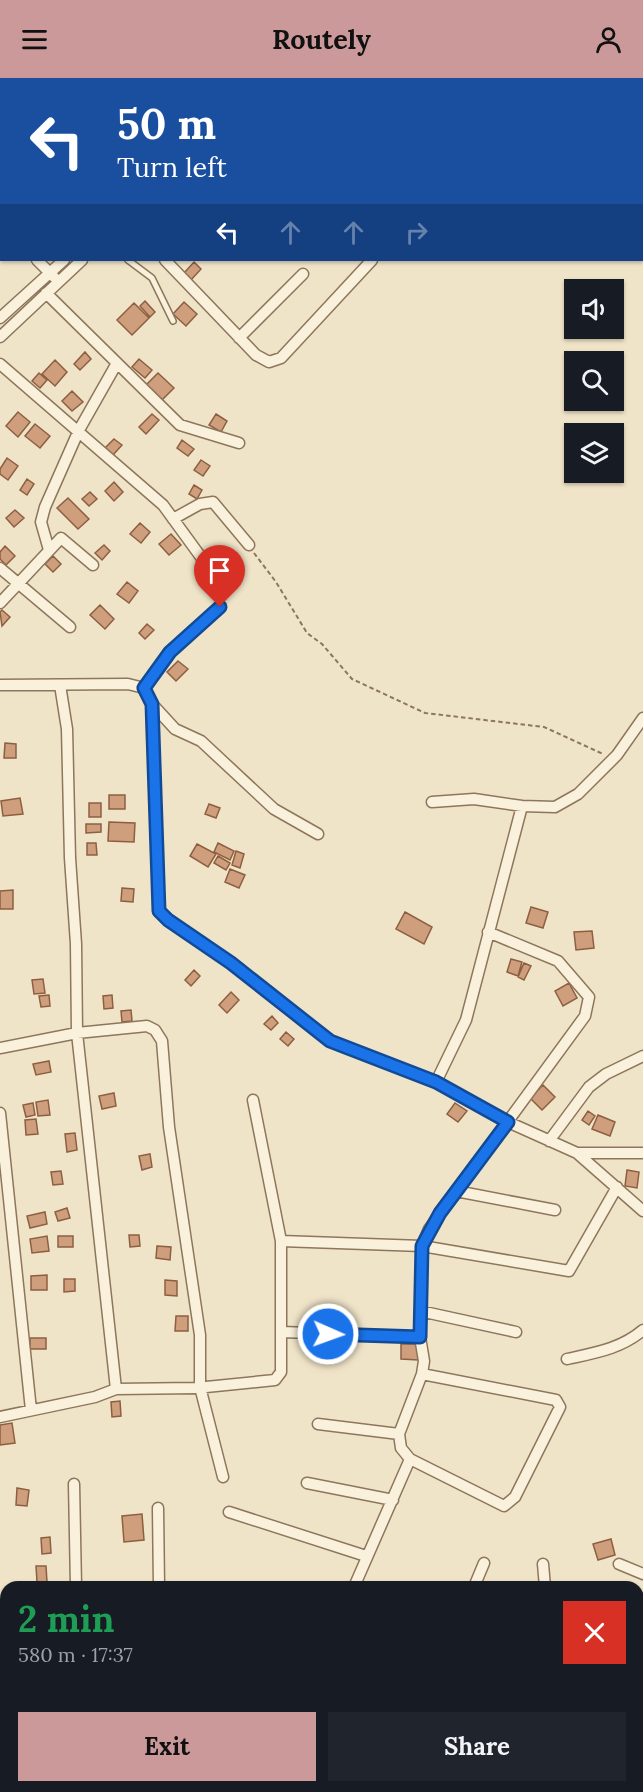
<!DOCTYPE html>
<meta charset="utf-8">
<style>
:root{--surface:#171b24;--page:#20242c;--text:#f1f3f6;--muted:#9ea1a6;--accent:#cc999b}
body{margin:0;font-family:Lora,serif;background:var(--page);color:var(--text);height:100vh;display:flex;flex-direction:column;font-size:22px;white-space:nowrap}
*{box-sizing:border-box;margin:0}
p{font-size:20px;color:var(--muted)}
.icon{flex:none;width:33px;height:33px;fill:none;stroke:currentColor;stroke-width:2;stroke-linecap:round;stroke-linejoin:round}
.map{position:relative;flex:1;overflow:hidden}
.details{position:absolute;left:0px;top:1503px;width:644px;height:212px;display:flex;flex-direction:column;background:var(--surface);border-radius:18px 18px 0 0;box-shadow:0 2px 4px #0004}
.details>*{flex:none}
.hud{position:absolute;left:0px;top:0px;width:644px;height:183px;box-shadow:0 2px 4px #0004;background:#1a4fa0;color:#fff;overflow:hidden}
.tools{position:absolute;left:564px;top:201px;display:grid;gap:12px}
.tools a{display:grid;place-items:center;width:60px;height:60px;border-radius:0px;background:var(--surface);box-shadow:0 2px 4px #0004;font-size:30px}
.pin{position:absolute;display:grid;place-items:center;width:51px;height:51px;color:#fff;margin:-62px -26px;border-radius:50% 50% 50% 0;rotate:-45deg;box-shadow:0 0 6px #0007}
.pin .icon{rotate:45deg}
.me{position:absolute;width:66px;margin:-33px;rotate:92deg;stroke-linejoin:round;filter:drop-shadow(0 0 4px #0008)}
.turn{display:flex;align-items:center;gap:21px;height:126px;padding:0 18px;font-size:27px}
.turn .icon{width:78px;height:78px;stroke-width:2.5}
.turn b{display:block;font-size:42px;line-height:51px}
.lanes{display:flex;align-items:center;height:57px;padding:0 18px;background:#0003;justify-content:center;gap:30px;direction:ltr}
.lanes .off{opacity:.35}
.round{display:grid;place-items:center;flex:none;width:63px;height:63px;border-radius:0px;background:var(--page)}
.headline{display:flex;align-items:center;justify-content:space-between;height:102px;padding:0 18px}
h1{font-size:36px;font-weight:700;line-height:45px;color:#1e9e55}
.primary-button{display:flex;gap:12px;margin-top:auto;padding:12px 18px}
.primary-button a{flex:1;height:69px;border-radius:0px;background:var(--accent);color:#111;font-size:24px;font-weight:700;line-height:69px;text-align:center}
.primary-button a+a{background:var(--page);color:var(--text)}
header{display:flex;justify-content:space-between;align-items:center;height:78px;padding:0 18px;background:var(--accent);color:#111;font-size:27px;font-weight:700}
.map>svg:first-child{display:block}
.building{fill:#cf9f7d;stroke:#8d5f41;stroke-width:1.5}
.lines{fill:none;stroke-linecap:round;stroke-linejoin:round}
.service-casing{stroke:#8d765c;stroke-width:8}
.minor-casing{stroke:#8d765c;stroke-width:13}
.path{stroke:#8d765c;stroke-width:2;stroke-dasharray:4.5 3;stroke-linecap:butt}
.service{stroke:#faf1dc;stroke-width:5}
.minor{stroke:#faf1dc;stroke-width:10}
.route-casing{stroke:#114b97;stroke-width:15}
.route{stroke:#1a73e8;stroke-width:10}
</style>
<header><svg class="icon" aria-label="menu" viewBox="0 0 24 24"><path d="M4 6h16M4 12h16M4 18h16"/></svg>Routely<svg class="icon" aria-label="person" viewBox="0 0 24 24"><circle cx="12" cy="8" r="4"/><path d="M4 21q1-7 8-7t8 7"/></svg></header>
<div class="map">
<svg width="643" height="1714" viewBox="0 0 643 1714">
<rect width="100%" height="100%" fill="#f0e4c8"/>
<path class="building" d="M 194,184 L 201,191 L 191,202 L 184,195 Z
M 145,223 L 155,234 L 150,239 L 140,228 Z
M 184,224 L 197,236 L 186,248 L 173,236 Z
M 134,225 L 149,240 L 132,257 L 117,242 Z
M 85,274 L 91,281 L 80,292 L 74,286 Z
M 139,281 L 152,292 L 145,300 L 132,289 Z
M 55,282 L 67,294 L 55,308 L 42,296 Z
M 39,295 L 47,302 L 40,310 L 32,303 Z
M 158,295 L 174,310 L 162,322 L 146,307 Z
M 72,313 L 83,324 L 72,333 L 62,323 Z
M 18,334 L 30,344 L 18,359 L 6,348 Z
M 152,336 L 159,342 L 146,356 L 139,349 Z
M 216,336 L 227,343 L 221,354 L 209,347 Z
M 35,346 L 50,358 L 40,370 L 25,358 Z
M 114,361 L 122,367 L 113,377 L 105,370 Z
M 182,362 L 194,371 L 188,378 L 177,370 Z
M 7,380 L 18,388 L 8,402 L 0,396 L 0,391 Z
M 201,382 L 210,388 L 203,398 L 194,392 Z
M 27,401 L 34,406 L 27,417 L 20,412 Z
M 114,404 L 123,414 L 114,423 L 105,413 Z
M 194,407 L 202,412 L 197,421 L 189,416 Z
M 90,414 L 97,421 L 89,428 L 82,421 Z
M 68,420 L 89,441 L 78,451 L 57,430 Z
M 15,432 L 24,440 L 14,449 L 6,440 Z
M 140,445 L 150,454 L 141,465 L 130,456 Z
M 171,456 L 181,467 L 169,477 L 159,466 Z
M 104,467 L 110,473 L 102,482 L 95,475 Z
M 5,468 L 15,478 L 6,487 L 0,481 L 0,474 Z
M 53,478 L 61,486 L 53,494 L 45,486 Z
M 127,504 L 138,513 L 129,525 L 117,516 Z
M 100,527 L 114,541 L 105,551 L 90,537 Z
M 2,532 L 10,539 L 2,548 L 0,534 Z
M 147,546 L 154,552 L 145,561 L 139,555 Z
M 178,583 L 188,591 L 176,603 L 167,594 Z
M 5,665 L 16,666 L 16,680 L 4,680 Z
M 109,717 L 125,717 L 125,731 L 109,731 Z
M 20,720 L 23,736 L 3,738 L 1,723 Z
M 89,725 L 101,725 L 101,739 L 89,739 Z
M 209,726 L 220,730 L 216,740 L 205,736 Z
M 109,744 L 135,745 L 134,764 L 108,763 Z
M 86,746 L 101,746 L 101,754 L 86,755 Z
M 87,765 L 96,765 L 97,777 L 87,777 Z
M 218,765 L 234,773 L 230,782 L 214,774 Z
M 197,766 L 216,776 L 208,789 L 190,778 Z
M 236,773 L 244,776 L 240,790 L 232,787 Z
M 218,778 L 230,785 L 226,792 L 214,785 Z
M 230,791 L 245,797 L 239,810 L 225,804 Z
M 122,810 L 134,811 L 133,824 L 121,823 Z
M 13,812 L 13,831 L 0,831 L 0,813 Z
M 531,829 L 548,834 L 543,850 L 526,845 Z
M 405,834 L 432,849 L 424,866 L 396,851 Z
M 592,853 L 594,870 L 576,872 L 574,854 Z
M 511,881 L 522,884 L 518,898 L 507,894 Z
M 524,885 L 531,888 L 524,902 L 518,899 Z
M 194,892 L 200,898 L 191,908 L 185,902 Z
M 43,901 L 45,915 L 34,916 L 32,902 Z
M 569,905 L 577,920 L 563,928 L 555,913 Z
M 231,914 L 239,922 L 227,935 L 219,927 Z
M 49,917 L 50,928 L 41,929 L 39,918 Z
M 112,917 L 113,930 L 104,931 L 103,918 Z
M 131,932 L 132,943 L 122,944 L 121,933 Z
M 272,938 L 278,945 L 271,952 L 264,946 Z
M 286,954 L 294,961 L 288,968 L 280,961 Z
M 49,983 L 51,994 L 36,997 L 33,986 Z
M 543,1007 L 555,1019 L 542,1032 L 530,1020 Z
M 114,1015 L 116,1028 L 102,1031 L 99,1018 Z
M 48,1022 L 50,1037 L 38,1038 L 36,1024 Z
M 33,1025 L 35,1037 L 26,1039 L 23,1027 Z
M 455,1025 L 467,1033 L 458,1044 L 447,1036 Z
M 588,1033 L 595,1038 L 589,1047 L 582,1042 Z
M 598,1037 L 615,1044 L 610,1058 L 592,1051 Z
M 36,1041 L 38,1056 L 26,1057 L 25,1042 Z
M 75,1055 L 77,1072 L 67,1074 L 65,1056 Z
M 150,1076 L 152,1089 L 142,1092 L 139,1078 Z
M 627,1092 L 639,1094 L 637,1110 L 625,1108 Z
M 61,1093 L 63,1106 L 53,1107 L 51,1094 Z
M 67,1130 L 70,1140 L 58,1143 L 55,1134 Z
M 45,1134 L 47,1146 L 30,1150 L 27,1138 Z
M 129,1157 L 139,1157 L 140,1168 L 130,1169 Z
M 47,1158 L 49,1173 L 32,1175 L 30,1161 Z
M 58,1158 L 73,1158 L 73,1169 L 58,1169 Z
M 157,1168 L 171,1169 L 170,1182 L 156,1180 Z
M 47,1197 L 47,1212 L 31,1212 L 31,1198 Z
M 64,1201 L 75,1201 L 75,1213 L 64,1214 Z
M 165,1202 L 177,1203 L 177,1218 L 165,1217 Z
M 176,1238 L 188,1238 L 188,1253 L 175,1253 Z
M 30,1260 L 46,1260 L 46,1271 L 30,1271 Z
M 401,1266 L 418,1266 L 418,1282 L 401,1281 Z
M 120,1323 L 121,1338 L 112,1339 L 111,1324 Z
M 12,1345 L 15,1365 L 0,1367 L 0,1347 Z
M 17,1410 L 29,1412 L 27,1428 L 16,1427 Z
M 142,1436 L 144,1462 L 124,1464 L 122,1438 Z
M 50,1459 L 51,1475 L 42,1476 L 41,1460 Z
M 611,1461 L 615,1477 L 598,1482 L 593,1466 Z
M 36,1488 L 46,1488 L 47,1504 L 37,1504 Z"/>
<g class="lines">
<g class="service-casing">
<path id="service" d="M 128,182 L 152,200 L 173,243
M 144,610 L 170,574 L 220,529"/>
</g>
<g class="minor-casing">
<path id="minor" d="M 5,2 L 7,0
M 126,2 L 128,0
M 252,2 L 254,0
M 273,2 L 275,0
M 0,119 L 2,117
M 0,142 L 2,144
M 37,182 L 54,199
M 165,182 L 256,277 L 269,284 L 281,280 L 372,182
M 46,215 L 180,347 L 239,365
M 0,240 L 64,182
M 0,259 L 82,182
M 239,260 L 303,196
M 0,286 L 163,427 L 222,508
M 173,441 L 200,426 L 213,424 L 249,467
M 49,472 L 41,444 L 45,429 L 79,352 L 117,285
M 0,490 L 70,549
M 0,525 L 61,460 L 93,487
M 0,607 L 128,606 L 144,610 L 152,626 L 159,833 L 168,842 L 231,885 L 330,963 L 436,1004 L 508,1044 L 577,1075 L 643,1133
M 60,607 L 67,651 L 70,780 L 76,866 L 77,955 L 116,1311
M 152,626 L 175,651 L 201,663 L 274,731 L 318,756
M 432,724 L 474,721 L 522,728 L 555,729 L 578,716 L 617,677 L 643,640
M 0,970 L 77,955 L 147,948 L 155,952 L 162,963 L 169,1049 L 200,1257 L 200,1309 L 223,1399
M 436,1004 L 466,942 L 522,728
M 0,1035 L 31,1332
M 549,1063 L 589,1009 L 606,996 L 643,978
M 577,1075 L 643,1075
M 456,1113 L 555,1132
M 281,1163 L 422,1168 L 569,1193 L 617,1109
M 420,1233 L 516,1254
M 282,1254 L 420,1259 L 422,1168 L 429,1151 L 585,938 L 589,919 L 558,883 L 488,854
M 567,1281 C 594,1275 621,1271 643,1252
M 0,1339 L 95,1319 L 116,1311 L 196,1310 L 275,1302 L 281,1294 L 281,1163 L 253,1022
M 318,1346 L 399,1356 L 422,1296 L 424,1283 L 420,1259
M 399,1356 L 401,1370 L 410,1381 L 504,1428 L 515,1419 L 560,1329 L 556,1322 L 422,1296
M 307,1405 L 393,1422
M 74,1406 L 76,1509
M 158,1430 L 159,1509
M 229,1434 L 366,1478
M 543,1486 L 545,1509
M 619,1486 L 643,1496
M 354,1509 L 410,1381
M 474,1509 L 484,1485
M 0,1534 L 6,1534
M 0,1605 L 6,1645
M 638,1606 L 643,1603
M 638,1684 L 643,1681
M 15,1708 L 16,1714
M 93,1708 L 93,1714
M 306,1708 L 307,1714
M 378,1708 L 380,1714
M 458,1708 L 458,1714
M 545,1708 L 545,1714
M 600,1708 L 601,1714
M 271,1709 L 276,1708
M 139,1714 L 183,1709
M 563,1714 L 582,1708"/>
</g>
<path class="path" d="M 254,475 L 276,504 L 307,555 L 322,566 L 352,601 L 425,635 L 544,649 L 603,676
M 211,1708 L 259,1712"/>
<use href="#service" class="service"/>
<use href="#minor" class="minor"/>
</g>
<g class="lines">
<g class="route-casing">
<path id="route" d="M 220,529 L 170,574 L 144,610 L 152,626 L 159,833 L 168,842 L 231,885 L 330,963 L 436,1004 L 508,1044 L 440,1135 L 422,1168 L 420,1259 L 328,1256"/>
</g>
<use href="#route" class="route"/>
</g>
</svg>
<div class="tools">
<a><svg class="icon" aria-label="sound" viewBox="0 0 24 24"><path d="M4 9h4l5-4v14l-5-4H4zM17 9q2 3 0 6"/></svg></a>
<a><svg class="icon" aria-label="search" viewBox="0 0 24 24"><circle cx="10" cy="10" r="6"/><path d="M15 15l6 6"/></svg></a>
<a><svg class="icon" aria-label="layers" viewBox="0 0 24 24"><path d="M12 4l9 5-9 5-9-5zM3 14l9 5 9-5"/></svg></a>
</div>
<div class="pin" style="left:220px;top:529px;background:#d93025"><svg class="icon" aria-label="arrive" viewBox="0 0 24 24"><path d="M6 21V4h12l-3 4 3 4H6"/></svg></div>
<svg class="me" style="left:328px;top:1256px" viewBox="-20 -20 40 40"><circle r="17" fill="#1a73e8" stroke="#fff" stroke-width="3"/><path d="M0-11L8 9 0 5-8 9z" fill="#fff"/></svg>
<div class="hud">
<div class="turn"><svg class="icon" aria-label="left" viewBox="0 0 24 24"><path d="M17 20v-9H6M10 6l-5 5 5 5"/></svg><div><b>50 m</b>Turn left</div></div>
<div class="lanes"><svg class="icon" aria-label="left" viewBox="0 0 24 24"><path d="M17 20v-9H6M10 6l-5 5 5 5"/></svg><svg class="icon off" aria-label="ahead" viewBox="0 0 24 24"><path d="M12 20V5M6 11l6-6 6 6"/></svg><svg class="icon off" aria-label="ahead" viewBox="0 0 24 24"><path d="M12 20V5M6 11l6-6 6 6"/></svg><svg class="icon off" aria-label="right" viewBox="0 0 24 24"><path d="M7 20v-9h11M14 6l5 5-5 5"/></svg></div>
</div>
<section class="details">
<div class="headline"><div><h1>2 min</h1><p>580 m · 17:37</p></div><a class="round" style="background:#d93025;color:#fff"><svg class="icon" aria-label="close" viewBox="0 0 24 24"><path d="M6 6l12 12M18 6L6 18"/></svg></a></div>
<div class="primary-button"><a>Exit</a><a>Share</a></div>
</section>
</div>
